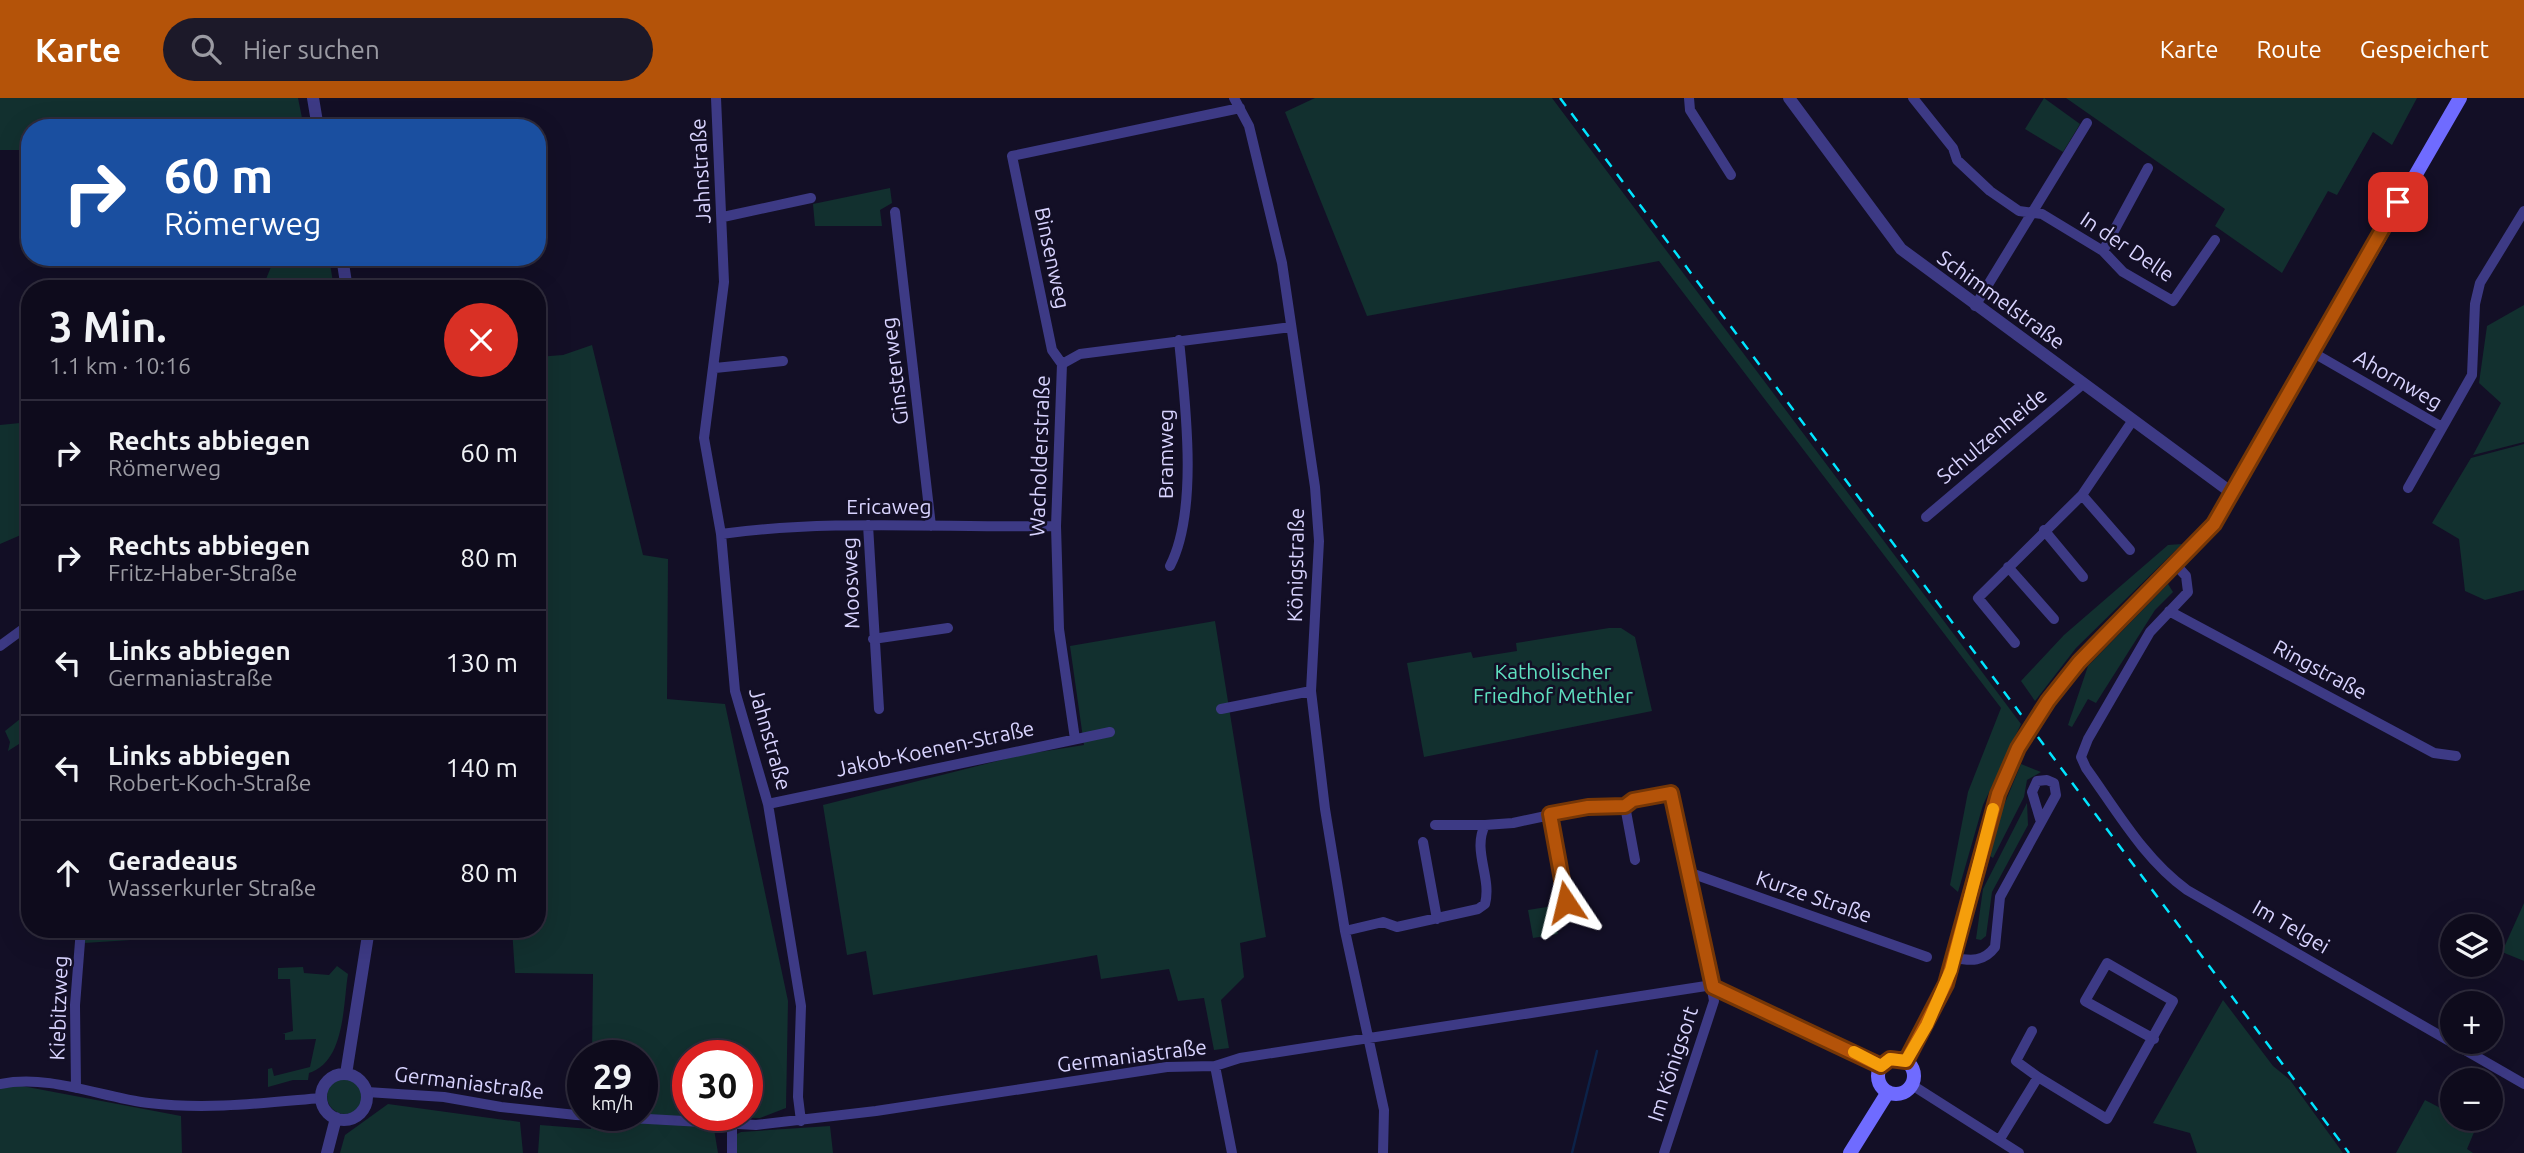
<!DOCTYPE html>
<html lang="de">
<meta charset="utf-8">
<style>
:root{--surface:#0e0b1c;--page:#1c1929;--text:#f1f3f6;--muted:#9b9ba3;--line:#2e2b3b;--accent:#b45309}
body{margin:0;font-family:Ubuntu,sans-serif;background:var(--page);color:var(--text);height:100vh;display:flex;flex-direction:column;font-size:26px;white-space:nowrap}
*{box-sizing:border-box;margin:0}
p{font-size:23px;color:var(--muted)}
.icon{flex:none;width:38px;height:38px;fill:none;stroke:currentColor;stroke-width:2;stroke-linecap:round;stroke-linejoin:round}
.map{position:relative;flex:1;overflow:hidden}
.details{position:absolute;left:21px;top:182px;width:525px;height:658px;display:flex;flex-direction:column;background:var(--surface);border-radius:28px;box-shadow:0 7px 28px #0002,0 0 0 2px var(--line)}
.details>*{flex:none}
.banner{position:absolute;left:21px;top:21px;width:525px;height:147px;border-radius:28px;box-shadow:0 7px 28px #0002,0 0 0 2px var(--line);background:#1a4fa0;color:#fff;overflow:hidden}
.controls{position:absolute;left:2440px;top:816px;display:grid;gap:14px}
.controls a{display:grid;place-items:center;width:63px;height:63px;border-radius:50%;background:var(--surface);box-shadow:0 7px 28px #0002,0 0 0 2px var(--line);font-size:35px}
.speed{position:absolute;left:567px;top:942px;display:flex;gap:14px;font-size:35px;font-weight:700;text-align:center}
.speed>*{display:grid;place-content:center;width:91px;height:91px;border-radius:50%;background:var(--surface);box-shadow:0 7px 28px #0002,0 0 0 2px var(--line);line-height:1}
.speed small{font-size:18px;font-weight:400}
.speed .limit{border:10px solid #d22;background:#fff;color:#111}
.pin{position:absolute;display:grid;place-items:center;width:60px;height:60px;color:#fff;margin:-30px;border-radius:14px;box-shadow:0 4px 10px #0006}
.me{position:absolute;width:77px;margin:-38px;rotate:350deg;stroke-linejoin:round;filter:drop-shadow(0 0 5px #0008)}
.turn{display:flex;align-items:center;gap:24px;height:147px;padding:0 28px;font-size:32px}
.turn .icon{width:91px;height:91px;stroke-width:2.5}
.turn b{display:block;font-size:49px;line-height:60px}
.round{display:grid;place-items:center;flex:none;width:74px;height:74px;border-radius:37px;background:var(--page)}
.headline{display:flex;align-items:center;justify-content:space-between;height:119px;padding:0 28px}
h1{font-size:42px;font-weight:600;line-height:52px}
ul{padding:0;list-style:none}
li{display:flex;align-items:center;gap:21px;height:105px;padding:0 28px;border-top:2px solid var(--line)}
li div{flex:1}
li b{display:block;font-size:26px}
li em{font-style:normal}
header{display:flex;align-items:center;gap:42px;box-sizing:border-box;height:98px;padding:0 35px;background:var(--accent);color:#fff}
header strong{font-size:33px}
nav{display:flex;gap:38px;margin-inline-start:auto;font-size:24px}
.search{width:490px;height:63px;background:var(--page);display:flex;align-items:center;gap:18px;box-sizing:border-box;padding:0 24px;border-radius:38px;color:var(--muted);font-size:26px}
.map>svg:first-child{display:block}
.green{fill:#12302f;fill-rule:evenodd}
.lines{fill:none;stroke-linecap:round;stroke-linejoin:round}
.stream{stroke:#0c2248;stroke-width:2.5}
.minor{stroke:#3d3a85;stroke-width:10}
.tertiary{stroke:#3d3a85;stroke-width:12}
.secondary{stroke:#6f6bff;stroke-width:14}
.rail{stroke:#00e5ff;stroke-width:2.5;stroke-dasharray:10 9;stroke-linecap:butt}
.secondary-bridge{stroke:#6f6bff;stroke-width:14}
.route-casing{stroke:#753606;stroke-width:18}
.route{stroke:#b45309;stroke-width:12}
.slow{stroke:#f59e0b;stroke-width:12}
.labels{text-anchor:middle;stroke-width:5;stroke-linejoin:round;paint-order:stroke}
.street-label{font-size:21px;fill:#d9d4ff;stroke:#130f26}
.park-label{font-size:21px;fill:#5fe0c0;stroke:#130f26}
</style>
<header>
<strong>Karte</strong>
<div class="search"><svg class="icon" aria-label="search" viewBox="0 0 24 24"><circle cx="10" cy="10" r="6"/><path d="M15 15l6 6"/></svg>Hier suchen</div>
<nav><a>Karte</a><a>Route</a><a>Gespeichert</a></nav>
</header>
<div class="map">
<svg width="2524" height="1055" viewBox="0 0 2524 1055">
<rect width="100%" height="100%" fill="#130f26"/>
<path class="green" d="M 0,0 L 298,0 L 304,30 L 30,30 L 30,52 L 0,52 Z
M 1315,0 L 1552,0 L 2021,626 L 1983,707 L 1958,794 L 1950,787 L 1968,694 L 2001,610 L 1659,163 L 1367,218 L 1285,14 Z
M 2044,0 L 2080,26 L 2063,54 L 2025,31 Z
M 2066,0 L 2417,0 L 2392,47 L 2373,34 L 2337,97 L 2328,93 L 2282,175 L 2215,128 L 2225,111 Z
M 890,90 L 892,105 L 880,112 L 882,128 L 815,128 L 813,106 Z
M 275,159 L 329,159 L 334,191 L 262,191 Z
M 2524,207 L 2524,344 L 2473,357 L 2501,305 L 2479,285 L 2487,228 Z
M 592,247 L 643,457 L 668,461 L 667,601 L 725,606 L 788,903 L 786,1010 L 760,1020 L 712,1019 L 718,1055 L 538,1055 L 540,1027 L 591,1031 L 591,1017 L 642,1017 L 642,957 L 592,957 L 593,876 L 515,875 L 512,831 L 537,831 L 537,259 L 563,257 ZM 688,957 L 747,957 L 747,1017 L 688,1017 Z
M 30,324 L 30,433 L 0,446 L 0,327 Z
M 2524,346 L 2524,492 L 2485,502 L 2465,493 L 2459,441 L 2432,425 L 2471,360 Z
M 2182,446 L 2076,550 L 2035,603 L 2021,583 L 2064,537 L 2168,447 Z
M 2168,486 L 2173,494 L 2155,512 L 2096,605 L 2088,601 L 2072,629 L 2068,627 L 2088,568 Z
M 1215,523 L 1266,839 L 1240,845 L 1244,879 L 1221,902 L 1229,950 L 1214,952 L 1204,900 L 1178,903 L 1169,871 L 1101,881 L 1097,857 L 873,897 L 866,853 L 847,857 L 823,707 L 1021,657 L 1084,647 L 1070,548 Z
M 1609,530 L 1621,530 L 1635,539 L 1652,613 L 1424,659 L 1407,565 L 1471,554 L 1473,560 L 1517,553 L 1516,545 Z
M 30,613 L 30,639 L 8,653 L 10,644 L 5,633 Z
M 2021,666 L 2041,674 L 2027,682 L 2024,699 L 1993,760 L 1990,758 L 2002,712 Z
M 2027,705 L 2028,727 L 1992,794 L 1986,838 L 1981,842 L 1976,841 L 1983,791 Z
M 2524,805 L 2524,863 L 2502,854 Z
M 1553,808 L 1558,836 L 1533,840 L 1528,812 Z
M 86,831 L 225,831 L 225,836 L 84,845 Z
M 337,868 L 348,876 C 343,907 345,964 309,975 L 308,982 L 293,982 L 268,989 L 268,971 L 272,970 L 274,978 L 310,969 L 316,941 L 285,942 L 285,936 L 282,936 L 293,933 L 290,881 L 278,881 L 278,870 L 303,869 L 304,875 L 329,877 Z
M 2223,902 L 2273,968 L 2290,982 L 2343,1055 L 2197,1055 L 2190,1035 L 2153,1025 Z
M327 998a18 18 0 1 1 36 0a18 18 0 1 1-36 0Z
M 22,988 L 181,1018 L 182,1055 L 0,1055 L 0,990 Z
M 2425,1002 L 2452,1016 L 2452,1020 L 2480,1020 L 2467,1051 L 2473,1055 L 2396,1055 Z
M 388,1006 L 520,1024 L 523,1055 L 340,1055 L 345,1037 Z
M 830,1028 L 833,1055 L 736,1055 L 737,1036 L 741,1034 Z"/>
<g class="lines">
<path class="stream" d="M 1572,1055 L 1597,953"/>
<path class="minor" d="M 716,0 L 724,184 L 704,340 L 721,436 L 735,593 L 768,706 L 801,908 L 798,999 L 801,1023
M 1234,0 L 1249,28 L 1282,165 L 1315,389 L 1319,443 L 1311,593 L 1325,711 L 1345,833 L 1384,1012 L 1383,1055
M 1689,0 L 1690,12 L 1731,77
M 1913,0 L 1953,50 L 1957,62 L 1990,93 L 2019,113 L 2042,116 L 2103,153 L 2123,174 L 2173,203 L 2215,142
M 895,114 L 931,428
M 723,119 L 811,100
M 2103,153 L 2148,70
M 1975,208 L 2087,25
M 2312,254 L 2442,329
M 1062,266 L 1052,252 L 1012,58 L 1240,10
M 715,270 L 783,263
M 2408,390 L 2472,277 L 2475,206 L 2480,185 L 2524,113
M 2082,397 L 2130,452
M 1926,419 L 2083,286
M 868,427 L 879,611
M 2044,432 L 2083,479
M 721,436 C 832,421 945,430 1056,428
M 2175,466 L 2186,478 L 2188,494 L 2150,534 L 2088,641 L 2081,659 L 2086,670 C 2117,713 2144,761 2187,792 L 2524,986
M 1170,468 C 1199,412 1185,304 1179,242
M 2008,469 L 2054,521
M 2169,513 L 2434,655 L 2456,658
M 873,541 L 948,530
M 2015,545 L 1978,500 L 2082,397 L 2133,322
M 0,548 L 30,526
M 1221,611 L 1311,593
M 1075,641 L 1059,531 L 1056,428 L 1062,266 L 1080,256 L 1291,229
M 768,706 L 1110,634
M 1625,708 L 1635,762
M 1550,716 L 1566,804
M 1435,727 L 1485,727
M 1423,744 L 1437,821
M 1688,774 L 1927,859
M 1345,833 L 1383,824 L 1397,829 L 1478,811 L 1485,806 C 1492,779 1472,753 1485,727 L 1513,725 L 1588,709 L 1625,708 L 1633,702 L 1671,695 L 1702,830 L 1714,903 L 1664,1055
M 1954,860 C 1971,863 1984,864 1995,849 L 2000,799 L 2056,697 L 2054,685 L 2047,682 L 2037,683 L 2032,694 L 2041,724
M 2032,933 L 2016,963 L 2038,979
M 1215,968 L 1232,1055
M 0,986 C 50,976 100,999 149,1005 C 207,1012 263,1005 321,1000
M 1912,987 L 2019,1055
M 76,990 L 75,907 L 81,831
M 367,994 L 444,999 L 501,1009 L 576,1017 L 756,1027 L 876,1013 L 1167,969 L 1215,968 L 1240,960 L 1706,888 L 1732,895 L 1881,968
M 2000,1041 L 2038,979 L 2107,1021 L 2173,903 L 2107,865 L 2085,903 L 2154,941
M 732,1055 L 732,1027"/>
<path class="tertiary" d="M 313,0 L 318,30
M 1789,0 L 1901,151 L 2232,395
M 342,159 L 347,191
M 346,976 L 369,831
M321 999a23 23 0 1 1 46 0a23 23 0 1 1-46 0Z
M 327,1055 L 336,1020"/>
<path class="secondary" d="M 2048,603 L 2096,545 L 2214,426 L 2460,0
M1878 978a18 18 0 1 1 36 0a18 18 0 1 1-36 0Z
M 1906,963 L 1946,886 L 1998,696 L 2018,650
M 1850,1055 L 1888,994"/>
<path class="rail" d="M 1560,0 L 2349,1055"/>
<path class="secondary-bridge" d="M 2018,650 L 2048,603"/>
</g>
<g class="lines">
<g class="route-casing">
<path id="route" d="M 1566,804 L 1550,716 L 1588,709 L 1625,708 L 1633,702 L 1671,695 L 1713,889 L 1881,968 L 1890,961 L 1906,963 L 1946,886 L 1998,696 L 2018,650 L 2048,603 L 2079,564 L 2214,426 L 2398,104"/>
</g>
<use href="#route" class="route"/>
<path class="slow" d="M 1854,954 L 1881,968 L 1890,961 L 1906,963 L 1927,927 L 1951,872 L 1993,711"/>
</g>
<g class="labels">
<g class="street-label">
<text transform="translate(701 73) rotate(-93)" y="7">Jahnstraße</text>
<text transform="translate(2127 149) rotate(34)" y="7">In der Delle</text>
<text transform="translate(1052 160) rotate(78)" y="7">Binsenweg</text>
<text transform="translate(2001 202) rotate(36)" y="7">Schimmelstraße</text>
<text transform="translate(895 273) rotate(-97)" y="7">Ginsterweg</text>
<text transform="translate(2398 282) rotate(30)" y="7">Ahornweg</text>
<text transform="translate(1992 338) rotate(-40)" y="7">Schulzenheide</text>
<text transform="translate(1166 356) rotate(-90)" y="7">Bramweg</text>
<text transform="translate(1040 358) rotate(-88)" y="7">Wacholderstraße</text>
<text x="889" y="416">Ericaweg</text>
<text transform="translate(1296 467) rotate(-89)" y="7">Königstraße</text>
<text transform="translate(851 485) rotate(-92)" y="7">Moosweg</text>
<text transform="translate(2320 572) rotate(28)" y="7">Ringstraße</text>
<text transform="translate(770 641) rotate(74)" y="7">Jahnstraße</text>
<text transform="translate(935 651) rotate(-12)" y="7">Jakob-Koenen-Straße</text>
<text transform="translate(1814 799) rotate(19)" y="7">Kurze Straße</text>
<text transform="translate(2291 829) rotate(30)" y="7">Im Telgei</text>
<text transform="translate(59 910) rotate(-88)" y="7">Kiebitzweg</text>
<text transform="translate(1132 958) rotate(-7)" y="7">Germaniastraße</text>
<text transform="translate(1673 966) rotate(-72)" y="7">Im Königsort</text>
<text transform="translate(469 985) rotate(7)" y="7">Germaniastraße</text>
</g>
<g class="park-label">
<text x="1553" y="581">Katholischer<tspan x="1553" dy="24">Friedhof Methler</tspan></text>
</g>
</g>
</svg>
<div class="controls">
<a><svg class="icon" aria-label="layers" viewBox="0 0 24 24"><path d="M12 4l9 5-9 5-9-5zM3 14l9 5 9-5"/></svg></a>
<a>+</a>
<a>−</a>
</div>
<div class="speed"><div>29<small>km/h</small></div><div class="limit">30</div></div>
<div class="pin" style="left:2398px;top:104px;background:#d93025"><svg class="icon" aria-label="arrive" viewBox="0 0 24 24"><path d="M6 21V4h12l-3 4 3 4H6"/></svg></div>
<svg class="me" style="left:1566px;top:804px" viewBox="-20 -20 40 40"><path d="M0-17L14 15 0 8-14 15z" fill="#b45309" stroke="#fff" stroke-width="4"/></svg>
<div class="banner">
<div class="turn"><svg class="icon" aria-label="right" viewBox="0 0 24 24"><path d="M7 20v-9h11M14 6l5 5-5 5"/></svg><div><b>60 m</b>Römerweg</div></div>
</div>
<section class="details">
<div class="headline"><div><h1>3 Min.</h1><p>1.1 km · 10:16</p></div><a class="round" style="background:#d93025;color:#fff"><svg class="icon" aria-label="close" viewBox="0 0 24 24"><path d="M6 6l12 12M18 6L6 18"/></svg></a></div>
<ul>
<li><svg class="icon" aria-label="right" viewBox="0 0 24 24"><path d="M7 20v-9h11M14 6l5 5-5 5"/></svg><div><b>Rechts abbiegen</b><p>Römerweg</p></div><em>60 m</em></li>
<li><svg class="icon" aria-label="right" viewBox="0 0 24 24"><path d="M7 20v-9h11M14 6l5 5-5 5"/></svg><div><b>Rechts abbiegen</b><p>Fritz-Haber-Straße</p></div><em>80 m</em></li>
<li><svg class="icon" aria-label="left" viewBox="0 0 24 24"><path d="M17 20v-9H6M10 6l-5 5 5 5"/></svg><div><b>Links abbiegen</b><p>Germaniastraße</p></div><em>130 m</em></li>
<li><svg class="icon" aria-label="left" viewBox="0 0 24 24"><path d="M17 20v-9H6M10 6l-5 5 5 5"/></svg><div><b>Links abbiegen</b><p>Robert-Koch-Straße</p></div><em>140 m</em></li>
<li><svg class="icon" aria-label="ahead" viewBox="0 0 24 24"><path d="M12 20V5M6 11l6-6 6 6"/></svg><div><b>Geradeaus</b><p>Wasserkurler Straße</p></div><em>80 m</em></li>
</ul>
</section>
</div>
